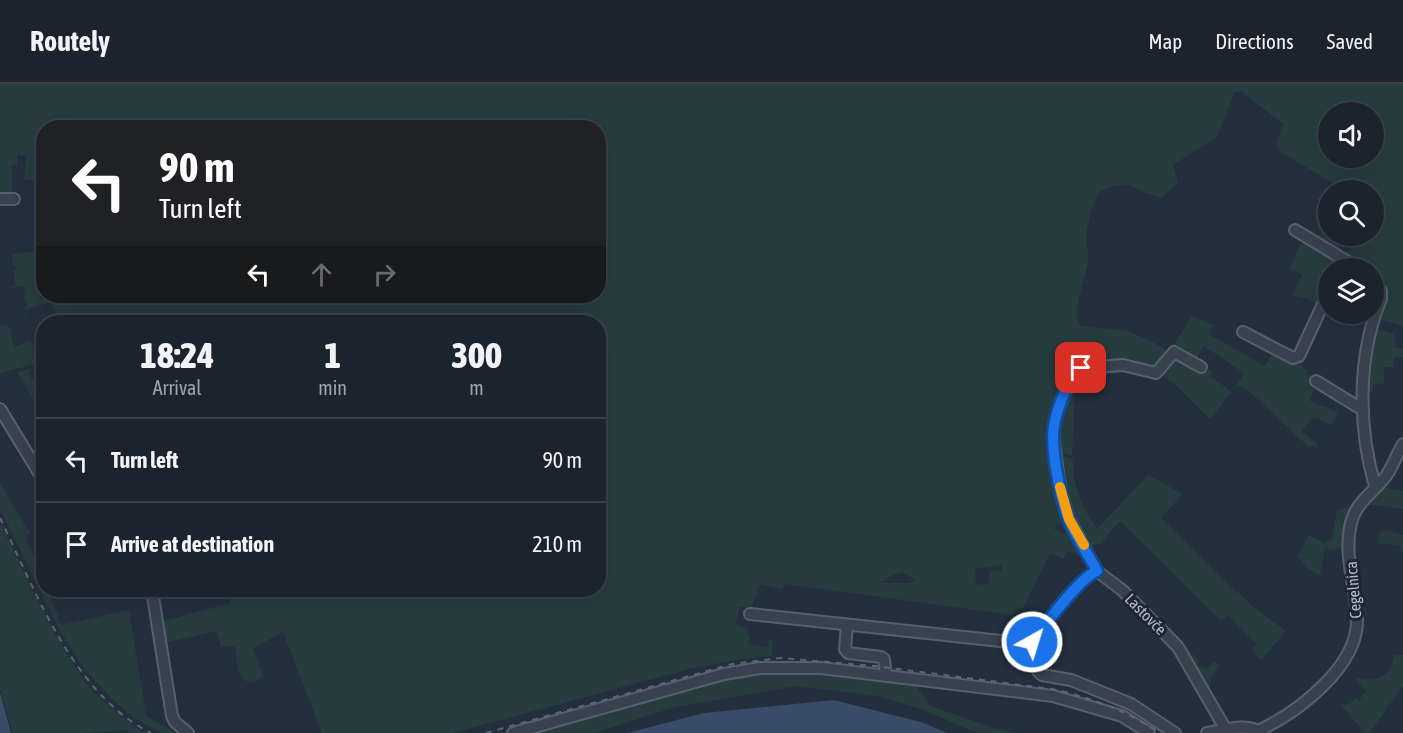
<!DOCTYPE html>
<meta charset="utf-8">
<style>
:root{--surface:#1b232e;--page:#242b36;--text:#f1f3f6;--muted:#a0a4aa;--line:#39404a}
body{margin:0;font-family:"Asap Condensed",sans-serif;background:var(--page);color:var(--text);height:100vh;display:flex;flex-direction:column;font-size:22px;white-space:nowrap}
*{box-sizing:border-box;margin:0}
p{font-size:20px;color:var(--muted)}
.icon{flex:none;width:33px;height:33px;fill:none;stroke:currentColor;stroke-width:2;stroke-linecap:round;stroke-linejoin:round}
.map{position:relative;flex:1;overflow:hidden}
.side{position:absolute;left:36px;top:231px;width:570px;height:282px;display:flex;flex-direction:column;background:var(--surface);border-radius:24px;box-shadow:0 6px 24px #0002,0 0 0 2px var(--line)}
.side>*{flex:none}
.top-card{position:absolute;left:36px;top:36px;width:570px;height:183px;border-radius:24px;box-shadow:0 6px 24px #0002,0 0 0 2px var(--line);background:#202124;color:#fff;overflow:hidden}
.tools{position:absolute;left:1318px;top:18px;display:grid;gap:12px}
.tools a{display:grid;place-items:center;width:66px;height:66px;border-radius:50%;background:var(--surface);box-shadow:0 6px 24px #0002,0 0 0 2px var(--line);font-size:30px}
.pin{position:absolute;display:grid;place-items:center;width:51px;height:51px;color:#fff;margin:-26px;border-radius:12px;box-shadow:0 3px 9px #0006}
.me{position:absolute;width:66px;margin:-33px;rotate:39deg;stroke-linejoin:round;filter:drop-shadow(0 0 4px #0008)}
.turn{display:flex;align-items:center;gap:21px;height:126px;padding:0 24px;font-size:27px}
.turn .icon{width:78px;height:78px;stroke-width:2.5}
.turn b{display:block;font-size:42px;line-height:51px}
.lanes{display:flex;align-items:center;height:57px;padding:0 24px;background:#0003;justify-content:center;gap:30px;direction:ltr}
.lanes .off{opacity:.35}
.eta{display:flex;justify-content:space-evenly;align-items:center;height:102px;text-align:center}
.eta b{font-size:36px;font-weight:800;line-height:42px}
ul{padding:0;list-style:none}
li{display:flex;align-items:center;gap:18px;height:84px;padding:0 24px;border-top:2px solid var(--line)}
li div{flex:1}
li b{display:block;font-size:22px}
li em{font-style:normal}
header{display:flex;align-items:center;gap:36px;box-sizing:border-box;height:84px;padding:0 30px;background:var(--surface);border-bottom:2px solid var(--line)}
header strong{font-size:28px}
nav{display:flex;gap:33px;margin-inline-start:auto;font-size:21px}
.map>svg:first-child{display:block}
.green{fill:#263c3f;fill-rule:evenodd}
.water{fill:#394c67}
.lines{fill:none;stroke-linecap:round;stroke-linejoin:round}
.minor-casing{stroke:#565f6c;stroke-width:14}
.minor{stroke:#38414e;stroke-width:10}
.rail{stroke:#5a6575;stroke-width:2;stroke-dasharray:6 6;stroke-linecap:butt}
.route-casing{stroke:#114b97;stroke-width:15}
.route{stroke:#1a73e8;stroke-width:10}
.slow{stroke:#f59e0b;stroke-width:10}
.labels{text-anchor:middle;stroke-width:6;stroke-linejoin:round;paint-order:stroke}
.street-label{font-size:16px;fill:#b4bcc9;stroke:#1d2633}
</style>
<header>
<strong>Routely</strong>
<nav><a>Map</a><a>Directions</a><a>Saved</a></nav>
</header>
<div class="map">
<svg width="1403" height="649" viewBox="0 0 1403 649">
<rect width="100%" height="100%" fill="#242f3e"/>
<path class="green" d="M 0,0 L 1403,0 L 1403,242 L 1379,235 L 1387,206 L 1386,203 L 1383,206 L 1381,198 L 1374,193 L 1374,184 L 1363,184 L 1344,172 L 1359,152 L 1374,152 L 1374,132 L 1378,126 L 1374,123 L 1374,106 L 1344,106 L 1278,66 L 1276,59 L 1283,40 L 1241,7 L 1234,9 L 1218,52 L 1173,81 L 1178,99 L 1161,114 L 1145,109 L 1127,100 C 1117,102 1104,102 1097,111 C 1093,117 1086,147 1086,156 C 1086,163 1090,171 1088,179 C 1084,198 1073,223 1080,242 L 1125,246 L 1153,258 L 1169,268 L 1192,232 L 1213,241 L 1210,251 L 1265,282 L 1277,264 L 1307,286 L 1307,289 L 1313,295 L 1309,302 L 1314,306 L 1310,317 L 1338,328 L 1332,341 L 1314,333 L 1301,347 L 1319,361 L 1316,364 L 1312,361 L 1310,364 L 1248,306 L 1237,301 L 1244,289 L 1204,262 L 1196,274 L 1180,266 L 1169,269 L 1171,271 L 1178,270 L 1186,273 L 1186,277 L 1191,279 L 1192,276 L 1212,287 L 1210,292 L 1232,308 L 1210,335 L 1178,303 L 1161,291 L 1132,281 L 1098,278 L 1076,289 L 1072,372 L 1057,367 C 1055,340 1063,320 1073,295 L 1069,293 C 1063,306 1056,323 1053,338 C 1047,365 1059,405 1066,431 L 1062,441 L 1057,439 L 1054,445 L 1077,454 L 1092,482 L 1081,477 L 1081,472 L 1067,468 L 1064,475 L 1050,469 L 1023,524 L 1018,524 L 1014,531 L 784,500 L 782,505 L 760,500 L 752,523 L 740,523 L 735,540 L 748,545 L 747,550 L 750,551 L 748,560 L 767,564 L 769,556 L 773,556 L 772,572 L 735,576 L 689,585 L 453,649 L 322,649 L 283,548 L 253,564 L 263,591 L 263,593 C 256,597 252,602 245,596 C 233,586 239,574 234,562 L 221,563 L 217,547 L 164,559 L 161,538 L 230,519 L 231,506 L 598,506 L 598,238 L 59,238 L 52,218 L 21,227 L 28,220 L 24,216 L 25,202 L 5,205 L 15,201 L 14,186 L 16,185 L 15,181 L 13,180 L 12,170 L 38,167 L 38,160 L 43,160 L 43,204 L 38,205 L 40,215 L 48,212 L 598,212 L 598,44 L 44,44 L 43,99 L 24,95 L 26,72 L 17,71 L 17,81 L 12,81 L 12,110 C 9,114 5,114 0,113 ZM 1329,28 L 1374,28 L 1374,74 L 1329,74 ZM 1002,481 L 1002,486 L 989,488 L 990,499 L 976,501 L 975,485 ZM 903,488 L 915,496 L 911,499 L 880,499 L 893,491 Z
M 1329,136 L 1329,152 L 1347,152 L 1336,168 L 1315,157 Z
M 1306,156 L 1355,184 L 1329,184 L 1329,213 L 1320,219 L 1293,211 L 1302,190 L 1290,185 L 1298,164 Z
M 0,241 L 9,242 L 14,263 L 31,257 L 34,271 L 43,269 L 43,278 L 0,289 Z
M 1374,244 L 1394,250 L 1395,263 L 1403,265 L 1403,273 L 1394,273 L 1393,283 L 1384,283 L 1384,299 L 1373,301 L 1373,308 L 1368,308 L 1367,296 Z
M 32,284 L 30,290 L 31,295 L 35,296 L 43,288 L 43,332 L 17,288 Z
M 1057,370 L 1073,375 C 1072,401 1082,424 1097,445 L 1148,391 L 1183,410 L 1161,434 L 1236,509 L 1238,508 L 1253,523 L 1286,547 L 1261,576 L 1252,566 L 1257,560 L 1228,531 L 1221,537 L 1120,437 L 1100,460 L 1096,460 L 1089,467 L 1072,433 Z
M 0,399 L 30,449 L 26,454 L 43,495 L 44,506 L 48,506 L 61,541 L 129,526 L 146,632 L 176,649 L 161,649 L 133,633 L 110,613 L 81,580 L 59,545 L 0,425 Z
M 1381,403 L 1403,407 L 1403,425 L 1364,420 Z
M 1359,409 L 1362,412 L 1345,466 L 1338,463 L 1336,466 L 1325,464 L 1320,492 L 1306,483 L 1298,473 L 1309,451 L 1326,460 L 1327,457 L 1332,456 L 1337,426 L 1349,423 Z
M 0,439 L 52,545 L 84,597 L 97,612 L 143,649 L 133,649 L 127,646 L 83,649 L 13,649 L 0,605 Z
M 1386,446 L 1403,451 L 1403,468 L 1401,467 L 1401,461 L 1379,460 L 1379,449 Z
M 1148,522 L 1198,576 L 1197,581 L 1201,583 L 1202,582 L 1206,585 L 1215,577 L 1220,582 L 1211,594 L 1210,602 L 1207,602 Z
M 1394,571 L 1403,571 L 1403,602 L 1369,649 L 1365,649 L 1341,621 L 1349,620 L 1356,614 L 1359,616 L 1366,607 L 1356,596 L 1358,594 C 1379,598 1390,593 1394,571 Z
M 787,584 L 868,593 L 915,602 L 926,614 L 928,621 L 994,644 L 1017,649 L 977,649 L 921,625 L 877,612 L 797,602 L 675,623 L 594,649 L 535,649 L 714,597 Z"/>
<path class="water" d="M 0,609 L 1,612 L 11,649 L 0,649 Z
M 834,616 L 921,638 L 947,649 L 627,649 L 704,629 Z"/>
<g class="lines">
<g class="minor-casing">
<path id="minor" d="M 0,115 L 14,115
M 1295,146 L 1358,184
M 1374,197 L 1381,207 L 1381,215 C 1357,272 1358,344 1375,402
M 1243,248 L 1293,274 L 1299,272 L 1323,220 L 1329,217
M 1201,283 L 1174,268 L 1156,289 L 1123,281 L 1081,284 L 1072,292 L 1055,334 L 1053,351 L 1061,410 L 1069,435 L 1097,487 L 1122,506 L 1178,563 L 1226,646
M 1316,297 L 1363,326
M 0,325 L 44,397
M 1097,487 C 1080,493 1045,541 1032,558 L 1038,587 L 1042,591 L 1071,596 L 1131,620 L 1175,649
M 152,506 L 172,632 L 175,638 L 188,649
M 750,530 L 1019,559 L 1032,558
M 847,541 L 845,565 L 848,569 L 881,573 L 884,575 L 886,592
M 1260,646 C 1298,628 1359,582 1357,534 C 1356,503 1343,471 1351,439 C 1356,418 1374,408 1386,392 C 1393,382 1397,370 1403,360
M 513,649 L 724,590 L 760,584 L 821,584 L 1053,612 L 1122,632 L 1149,649
M 1207,649 C 1223,646 1248,638 1262,649"/>
</g>
<use href="#minor" class="minor"/>
<path class="rail" d="M 0,434 C 36,508 73,610 151,649
M 486,649 L 732,580 L 781,574 L 875,582 L 1052,605 C 1090,613 1127,627 1160,649"/>
</g>
<g class="lines">
<g class="route-casing">
<path id="route" d="M 1032,558 C 1045,541 1080,493 1097,487 C 1088,470 1075,452 1068,434 C 1060,411 1053,376 1053,351 C 1054,332 1066,297 1081,284"/>
</g>
<use href="#route" class="route"/>
<path class="slow" d="M 1060,403 L 1069,435 L 1084,461"/>
</g>
<g class="labels">
<g class="street-label">
<text transform="translate(1353 506) rotate(-95)" y="6">Cegelnica</text>
<text transform="translate(1146 530) rotate(45)" y="6">Lastovče</text>
</g>
</g>
</svg>
<div class="tools">
<a><svg class="icon" aria-label="sound" viewBox="0 0 24 24"><path d="M4 9h4l5-4v14l-5-4H4zM17 9q2 3 0 6"/></svg></a>
<a><svg class="icon" aria-label="search" viewBox="0 0 24 24"><circle cx="10" cy="10" r="6"/><path d="M15 15l6 6"/></svg></a>
<a><svg class="icon" aria-label="layers" viewBox="0 0 24 24"><path d="M12 4l9 5-9 5-9-5zM3 14l9 5 9-5"/></svg></a>
</div>
<div class="pin" style="left:1081px;top:284px;background:#d93025"><svg class="icon" aria-label="arrive" viewBox="0 0 24 24"><path d="M6 21V4h12l-3 4 3 4H6"/></svg></div>
<svg class="me" style="left:1032px;top:558px" viewBox="-20 -20 40 40"><circle r="17" fill="#1a73e8" stroke="#fff" stroke-width="3"/><path d="M0-11L8 9 0 5-8 9z" fill="#fff"/></svg>
<div class="top-card">
<div class="turn"><svg class="icon" aria-label="left" viewBox="0 0 24 24"><path d="M17 20v-9H6M10 6l-5 5 5 5"/></svg><div><b>90 m</b>Turn left</div></div>
<div class="lanes"><svg class="icon" aria-label="left" viewBox="0 0 24 24"><path d="M17 20v-9H6M10 6l-5 5 5 5"/></svg><svg class="icon off" aria-label="ahead" viewBox="0 0 24 24"><path d="M12 20V5M6 11l6-6 6 6"/></svg><svg class="icon off" aria-label="right" viewBox="0 0 24 24"><path d="M7 20v-9h11M14 6l5 5-5 5"/></svg></div>
</div>
<section class="side">
<div class="eta">
<div><b>18:24</b><p>Arrival</p></div>
<div><b>1</b><p>min</p></div>
<div><b>300</b><p>m</p></div>
</div>
<ul>
<li><svg class="icon" aria-label="left" viewBox="0 0 24 24"><path d="M17 20v-9H6M10 6l-5 5 5 5"/></svg><div><b>Turn left</b></div><em>90 m</em></li>
<li><svg class="icon" aria-label="arrive" viewBox="0 0 24 24"><path d="M6 21V4h12l-3 4 3 4H6"/></svg><div><b>Arrive at destination</b></div><em>210 m</em></li>
</ul>
</section>
</div>
